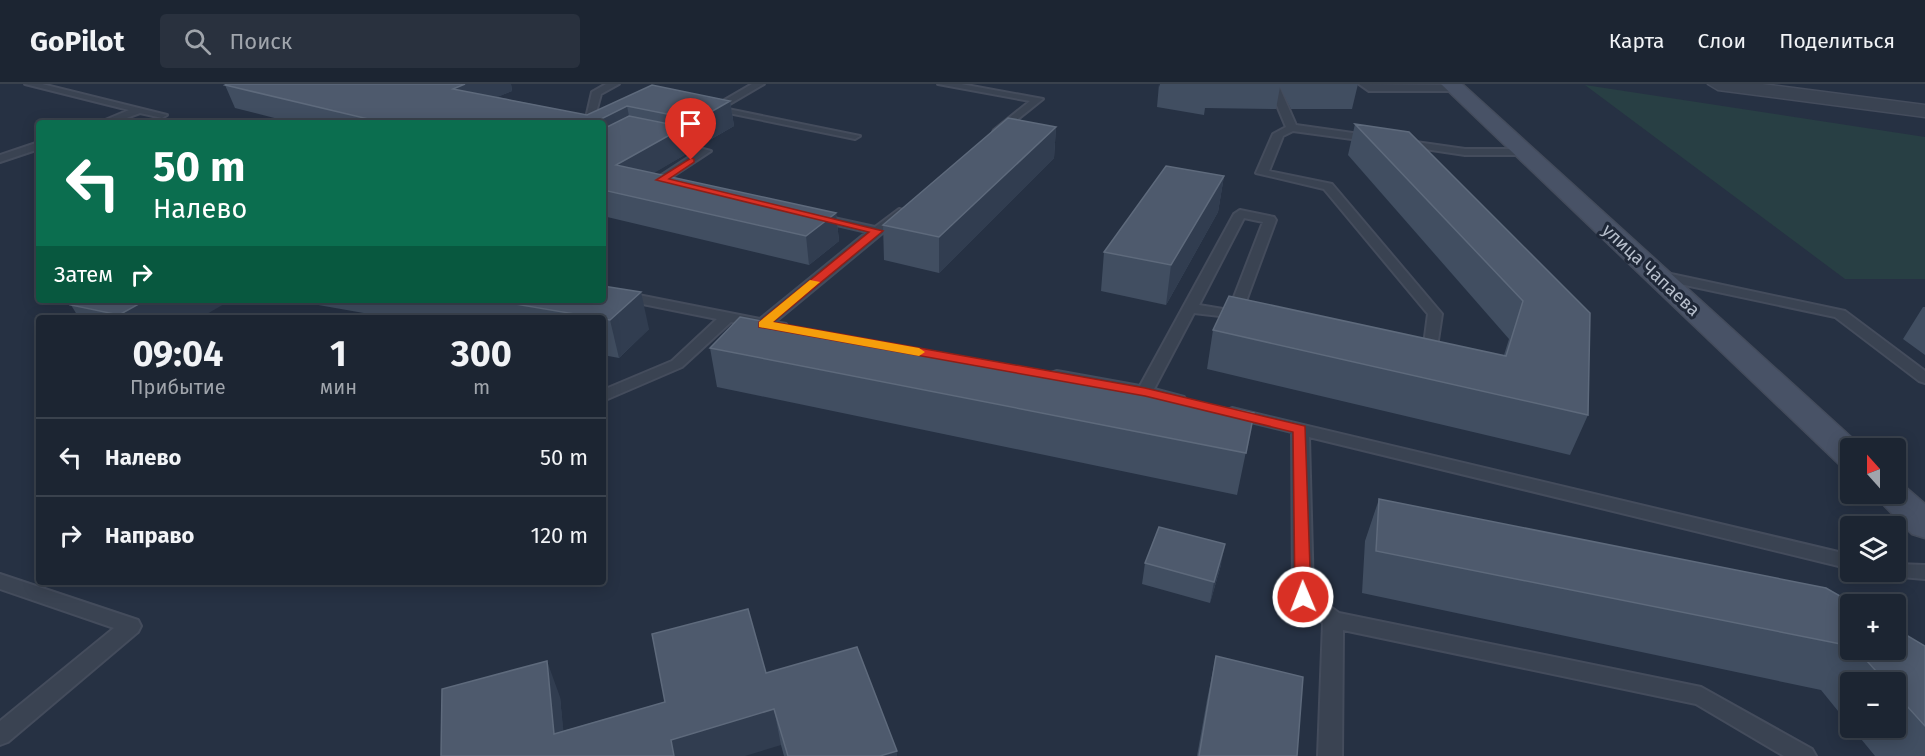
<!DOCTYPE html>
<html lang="ru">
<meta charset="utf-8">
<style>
:root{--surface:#1c2532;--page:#29313e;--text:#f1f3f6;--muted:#a0a5ac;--line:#3a424d}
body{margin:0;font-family:"Fira Sans",sans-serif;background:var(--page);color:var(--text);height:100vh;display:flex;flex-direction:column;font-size:22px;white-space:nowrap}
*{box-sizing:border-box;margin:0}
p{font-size:20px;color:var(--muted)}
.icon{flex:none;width:33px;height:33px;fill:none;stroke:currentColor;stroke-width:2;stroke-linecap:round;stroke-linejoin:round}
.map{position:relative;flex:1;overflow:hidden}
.panel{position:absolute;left:36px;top:231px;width:570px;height:270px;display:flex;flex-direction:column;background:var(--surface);border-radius:6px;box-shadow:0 3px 15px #0003,0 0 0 2px var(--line)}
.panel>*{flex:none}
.guide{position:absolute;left:36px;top:36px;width:570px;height:183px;border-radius:6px;box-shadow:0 3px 15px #0003,0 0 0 2px var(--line);background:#0b6e4f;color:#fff;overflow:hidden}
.needle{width:39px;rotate:339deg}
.tools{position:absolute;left:1840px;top:354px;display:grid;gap:12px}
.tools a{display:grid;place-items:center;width:66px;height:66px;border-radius:6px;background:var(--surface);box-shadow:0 3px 15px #0003,0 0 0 2px var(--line);font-size:30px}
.pin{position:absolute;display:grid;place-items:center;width:51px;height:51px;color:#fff;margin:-62px -26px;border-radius:50% 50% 50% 0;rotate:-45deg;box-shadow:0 0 6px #0007}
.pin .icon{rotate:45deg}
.me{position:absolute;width:66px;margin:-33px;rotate:359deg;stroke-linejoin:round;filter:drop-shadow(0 0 4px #0008)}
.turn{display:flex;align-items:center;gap:21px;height:126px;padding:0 18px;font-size:27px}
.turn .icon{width:78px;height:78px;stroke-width:2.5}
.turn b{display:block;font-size:42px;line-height:51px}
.then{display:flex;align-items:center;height:57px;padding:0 18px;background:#0003;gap:12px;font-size:22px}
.eta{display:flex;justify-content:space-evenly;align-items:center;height:102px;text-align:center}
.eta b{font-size:36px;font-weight:700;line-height:42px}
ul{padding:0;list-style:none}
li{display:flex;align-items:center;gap:18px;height:78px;padding:0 18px;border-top:2px solid var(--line)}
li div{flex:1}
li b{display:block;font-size:22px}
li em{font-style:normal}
header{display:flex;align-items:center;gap:36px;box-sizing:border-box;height:84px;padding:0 30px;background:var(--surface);border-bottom:2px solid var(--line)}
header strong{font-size:28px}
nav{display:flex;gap:33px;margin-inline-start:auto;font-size:21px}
.search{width:420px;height:54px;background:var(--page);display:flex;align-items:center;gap:15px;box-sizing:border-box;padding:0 21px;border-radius:6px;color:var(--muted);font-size:22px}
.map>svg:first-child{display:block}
.green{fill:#283f44}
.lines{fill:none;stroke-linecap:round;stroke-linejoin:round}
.lane-casing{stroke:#444c5c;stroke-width:4}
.street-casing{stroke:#444c5c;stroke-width:3}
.secondary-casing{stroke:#444c5c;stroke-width:3}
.lane{fill:#3a4352;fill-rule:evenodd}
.street{fill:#3a4352;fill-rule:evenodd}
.secondary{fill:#485266;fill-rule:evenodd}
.wall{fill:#414e61}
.shaded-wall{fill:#313d50}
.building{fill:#4e5a6d;stroke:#5e6a7c;stroke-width:1.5}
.route{fill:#d93025;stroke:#8d1f18;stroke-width:1.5}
.slow{fill:#f59e0b}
.labels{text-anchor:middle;stroke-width:6;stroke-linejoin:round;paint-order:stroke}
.street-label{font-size:18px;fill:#b7bfcc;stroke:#1f2838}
</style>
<header>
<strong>GoPilot</strong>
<div class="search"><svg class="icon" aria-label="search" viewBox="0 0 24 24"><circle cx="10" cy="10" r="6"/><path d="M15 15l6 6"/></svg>Поиск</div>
<nav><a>Карта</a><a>Слои</a><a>Поделиться</a></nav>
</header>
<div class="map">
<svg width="1925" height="672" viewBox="0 0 1925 672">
<rect width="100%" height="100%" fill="#263143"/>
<path class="green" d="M 1585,1 L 1925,53 L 1925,195 L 1845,195 Z"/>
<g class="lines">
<g class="lane-casing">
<path id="lane" d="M 25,0 L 42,0 L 167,31 L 162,34 L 140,29 L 113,39 L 98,39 L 129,26 Z
M 606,0 L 619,0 L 601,10 L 595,32 L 586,34 L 592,8 Z
M 752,0 L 764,0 L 723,24 L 860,52 L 855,55 L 709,25 Z
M 938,0 L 961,0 L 1043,15 L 998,51 L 993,48 L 994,46 L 1030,17 Z
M 1268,0 L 1278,0 L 1296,41 L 1374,52 L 1379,55 L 1374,58 L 1293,47 L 1283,52 L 1269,87 L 1332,100 L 1442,230 L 1435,276 L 1425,277 L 1417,272 L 1423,268 L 1428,230 L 1324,105 L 1256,89 L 1273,50 L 1286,43 Z
M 1359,0 L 1455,1 L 1460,4 L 1455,7 L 1369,7 Z
M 665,55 L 711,67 L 670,94 L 680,97 L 680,101 L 660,99 L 654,96 L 697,68 L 661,60 L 660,58 Z
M 1402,56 L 1465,65 L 1524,65 L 1529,68 L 1524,71 L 1465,71 L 1398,61 L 1397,59 Z
M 39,58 L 39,65 L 0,78 L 0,71 Z
M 899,125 L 903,126 L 903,132 L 775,238 L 786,240 L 788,243 L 786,246 L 731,238 L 682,283 L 603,317 L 603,306 L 672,277 L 717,235 L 603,212 L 603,204 L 760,235 L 867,148 L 811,135 L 811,129 L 875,143 Z
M 1240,126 L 1274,133 L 1276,136 L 1242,228 L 1248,232 L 1246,235 L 1194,229 L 1154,305 L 1184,313 L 1186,316 L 1184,319 L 1178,321 L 1051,295 L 1049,292 L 1051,289 L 1057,287 L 1140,302 L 1234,130 ZM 1244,134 L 1263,138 L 1229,226 L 1199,221 Z
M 1657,187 L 1845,227 L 1925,287 L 1925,299 L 1919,297 L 1835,233 L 1652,194 L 1652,188 Z
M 1232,324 L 1851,471 L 1851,485 L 1309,353 L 1313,510 L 1339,529 L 1701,603 L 1812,665 L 1816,672 L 1784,672 L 1696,620 L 1343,546 L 1342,672 L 1318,672 L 1323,539 L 1293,513 L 1292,348 L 1226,332 L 1224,329 Z
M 1896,480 L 1925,481 L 1925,495 L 1889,492 L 1886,488 L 1896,488 Z
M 0,490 L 138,536 L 141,542 L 138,548 L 8,658 L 0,661 L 0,637 L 114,544 L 0,505 Z"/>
</g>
<g class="street-casing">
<path id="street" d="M 1708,0 L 1762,0 L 1925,21 L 1925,33 L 1718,6 Z"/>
</g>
<g class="secondary-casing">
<path id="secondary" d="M 1441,0 L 1462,0 L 1863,364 L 1851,364 L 1851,383 L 1839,380 Z
M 1896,399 L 1904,402 L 1925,420 L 1925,454 L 1912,450 L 1873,410 L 1896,410 Z"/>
</g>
<use href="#lane" class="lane"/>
<use href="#street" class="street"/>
<use href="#secondary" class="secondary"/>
</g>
<path class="wall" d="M 227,0 L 511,0 L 512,7 L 497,13 L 587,31 L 652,1 L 730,17 L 734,42 L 701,61 L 686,58 L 688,69 L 653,89 L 836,129 L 839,157 L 809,181 L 603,132 L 603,39 L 294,39 L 235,24 L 225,1 Z
M 1159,0 L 1159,3 L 1160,0 L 1358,0 L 1352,25 L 1291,25 L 1280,3 L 1276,25 L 1205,24 L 1204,31 L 1157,23 Z
M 1355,40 L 1590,229 L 1588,331 L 1570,371 L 1207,285 L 1213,246 L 1504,271 L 1509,255 L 1348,71 Z
M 1056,43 L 1054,74 L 939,189 L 884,176 L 883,141 Z
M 1224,92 L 1218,128 L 1166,221 L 1101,207 L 1104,168 Z
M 290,216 L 603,216 L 649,245 L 619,274 L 603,271 L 603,234 L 392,234 Z
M 71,221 L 200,234 L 79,234 Z
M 1923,223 L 1925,223 L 1925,271 L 1903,255 Z
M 710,264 L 1254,329 L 1237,411 L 717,303 Z
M 1379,415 L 1851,520 L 1851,566 L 1896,566 L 1925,562 L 1925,672 L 1875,672 L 1852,644 L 1896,644 L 1896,598 L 1851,598 L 1851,643 L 1821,606 L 1362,509 L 1365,457 Z
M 1145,479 L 1221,481 L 1210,519 L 1142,500 Z
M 1216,572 L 1297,672 L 1197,672 L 1207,616 Z
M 766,589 L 897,672 L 784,672 L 781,661 L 441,672 L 560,613 L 563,647 Z"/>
<path class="shaded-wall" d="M 465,0 L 511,0 L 512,7 L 460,29 L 453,5 Z
M 730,17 L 734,42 L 701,61 L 697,36 Z
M 627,22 L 632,47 L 603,61 L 603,39 L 596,39 L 597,37 Z
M 395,35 L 396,39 L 385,39 Z
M 684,43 L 688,69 L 622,108 L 616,81 Z
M 1056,43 L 1054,74 L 939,189 L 939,153 Z
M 1224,92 L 1218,128 L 1166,221 L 1171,181 Z
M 836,129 L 839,157 L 809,181 L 806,152 Z
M 641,208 L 649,245 L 619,274 L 610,236 Z
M 146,216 L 231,216 L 200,234 L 121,234 L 119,231 Z
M 1225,460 L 1221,481 L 1210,519 L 1214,498 Z
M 547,577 L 560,613 L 566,672 L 554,650 Z
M 774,625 L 781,661 L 745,672 L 674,672 L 671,656 Z
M 897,667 L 897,672 L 880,672 Z"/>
<path class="building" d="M 227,0 L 465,0 L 453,5 L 587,31 L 652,1 L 730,17 L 697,36 L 627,22 L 597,37 L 596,39 L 416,39 L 395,35 L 385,39 L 225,1 Z
M 629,32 L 684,43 L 616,81 L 836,129 L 806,152 L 603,106 L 603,45 Z
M 1008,34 L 1056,43 L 939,153 L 883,141 Z
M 1355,40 L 1409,48 L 1590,229 L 1588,331 L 1213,246 L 1229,212 L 1506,272 L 1523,217 Z
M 1166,82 L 1224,92 L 1171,181 L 1104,168 Z
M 603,202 L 641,208 L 610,236 L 492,216 L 603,216 Z
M 81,216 L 146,216 L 119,231 L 71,221 Z
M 740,233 L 1254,329 L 1246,369 L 710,264 Z
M 1379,415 L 1826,504 L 1854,520 L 1851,520 L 1851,562 L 1376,467 Z
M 1159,443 L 1225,460 L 1214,498 L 1145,479 Z
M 748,525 L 766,589 L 857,563 L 897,667 L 880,672 L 788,672 L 774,625 L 671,656 L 674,672 L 441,672 L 442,605 L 547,577 L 554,650 L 665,618 L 652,550 Z
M 1896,545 L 1925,562 L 1925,642 L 1896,610 L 1896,598 L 1886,598 L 1857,566 L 1896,566 Z
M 1216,572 L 1303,593 L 1297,672 L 1199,672 Z"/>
<path class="route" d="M 691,74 L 694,75 L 694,78 L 669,95 L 883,147 L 773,238 L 1145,304 L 1305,342 L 1311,513 L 1309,518 L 1303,520 L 1295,513 L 1293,348 L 1145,312 L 759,243 L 759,238 L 869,148 L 656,96 Z"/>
<path class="slow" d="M 810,196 L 820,198 L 773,238 L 919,264 L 925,268 L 919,272 L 759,243 L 759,238 Z"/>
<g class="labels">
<g class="street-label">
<text transform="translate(1651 186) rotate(43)" y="6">улица Чапаева</text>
</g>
</g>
</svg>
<div class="tools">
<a><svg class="needle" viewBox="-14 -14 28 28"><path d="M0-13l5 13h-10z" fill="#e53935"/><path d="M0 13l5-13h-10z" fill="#a0a5ac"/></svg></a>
<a><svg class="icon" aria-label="layers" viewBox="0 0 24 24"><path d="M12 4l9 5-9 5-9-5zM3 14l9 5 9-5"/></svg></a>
<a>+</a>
<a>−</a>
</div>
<div class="pin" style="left:691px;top:76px;background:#d93025"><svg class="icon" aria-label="arrive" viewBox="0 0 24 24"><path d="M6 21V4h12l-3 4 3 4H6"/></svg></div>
<svg class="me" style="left:1303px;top:513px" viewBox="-20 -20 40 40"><circle r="17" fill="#d93025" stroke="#fff" stroke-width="3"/><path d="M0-11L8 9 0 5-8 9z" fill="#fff"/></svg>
<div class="guide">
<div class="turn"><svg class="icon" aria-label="left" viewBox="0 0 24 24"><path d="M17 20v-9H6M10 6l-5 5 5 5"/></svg><div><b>50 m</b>Налево</div></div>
<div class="then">Затем<svg class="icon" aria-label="right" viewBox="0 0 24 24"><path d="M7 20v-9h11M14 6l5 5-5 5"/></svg></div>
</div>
<section class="panel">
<div class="eta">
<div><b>09:04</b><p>Прибытие</p></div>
<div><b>1</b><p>мин</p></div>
<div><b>300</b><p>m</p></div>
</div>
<ul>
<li><svg class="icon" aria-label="left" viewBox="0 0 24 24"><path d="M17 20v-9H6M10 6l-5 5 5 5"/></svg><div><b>Налево</b></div><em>50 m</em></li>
<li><svg class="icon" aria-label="right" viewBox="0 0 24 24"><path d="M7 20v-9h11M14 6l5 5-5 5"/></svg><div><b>Направо</b></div><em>120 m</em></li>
</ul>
</section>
</div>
